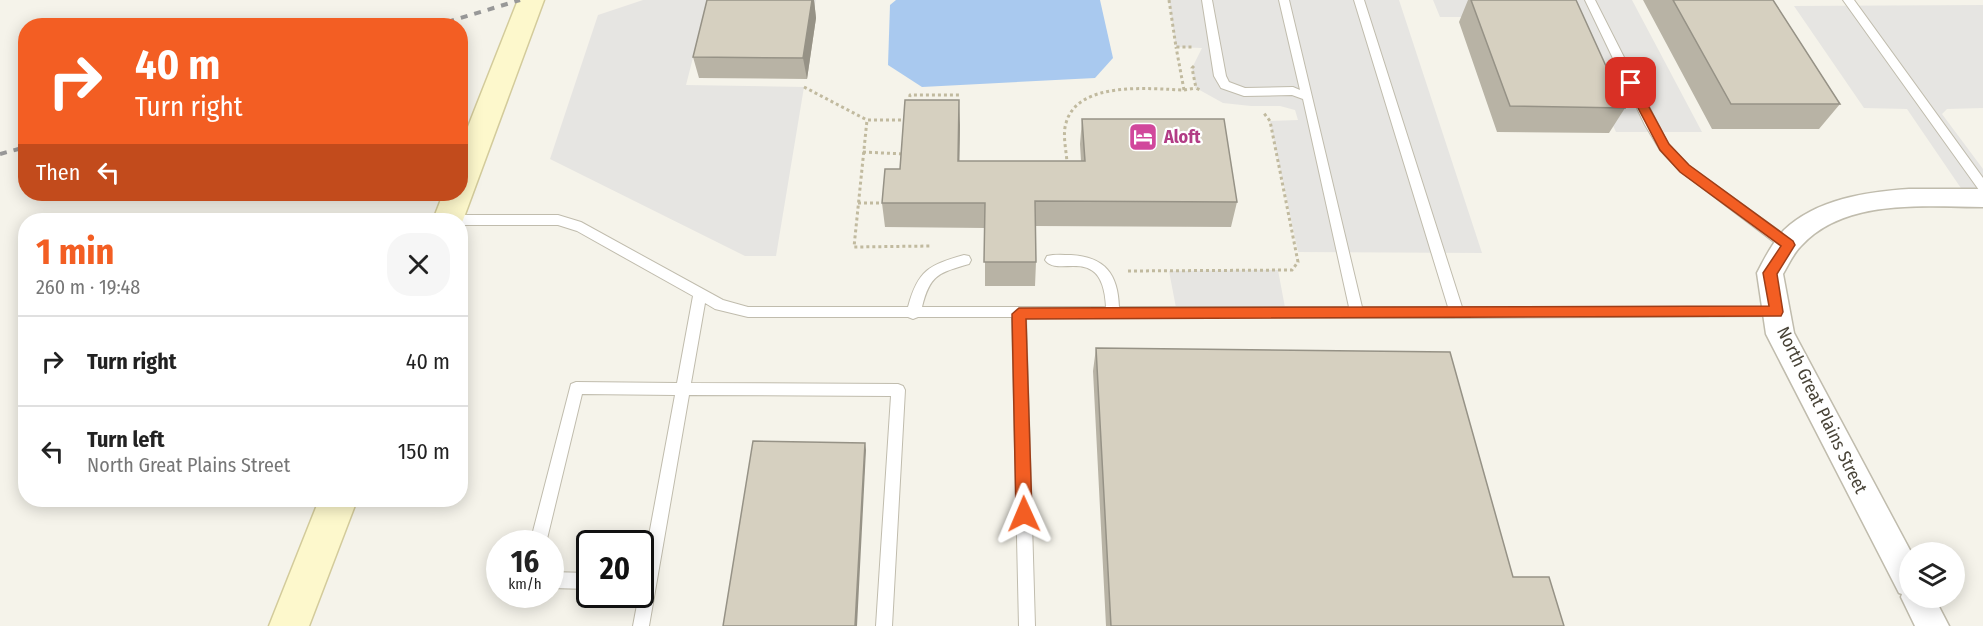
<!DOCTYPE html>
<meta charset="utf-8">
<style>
:root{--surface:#fff;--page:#f6f6f6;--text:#222;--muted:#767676;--line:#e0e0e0;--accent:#f35e23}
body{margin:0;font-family:"Fira Sans Condensed",sans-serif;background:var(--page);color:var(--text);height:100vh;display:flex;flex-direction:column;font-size:22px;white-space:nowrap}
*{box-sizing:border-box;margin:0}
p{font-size:20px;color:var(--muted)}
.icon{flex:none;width:33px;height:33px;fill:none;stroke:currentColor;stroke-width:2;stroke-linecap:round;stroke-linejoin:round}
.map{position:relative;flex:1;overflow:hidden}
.details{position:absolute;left:18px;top:213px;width:450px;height:294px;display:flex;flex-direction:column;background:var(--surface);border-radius:24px;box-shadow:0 3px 15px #0003}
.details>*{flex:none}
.top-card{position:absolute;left:18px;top:18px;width:450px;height:183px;border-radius:24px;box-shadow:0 3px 15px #0003;background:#f35e23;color:#fff;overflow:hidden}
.controls{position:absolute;left:1899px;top:542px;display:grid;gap:12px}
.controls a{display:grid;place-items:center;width:66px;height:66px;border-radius:50%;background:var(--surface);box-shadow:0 3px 15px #0003;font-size:30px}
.speed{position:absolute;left:486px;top:530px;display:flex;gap:12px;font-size:30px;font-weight:700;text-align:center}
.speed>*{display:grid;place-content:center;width:78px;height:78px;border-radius:50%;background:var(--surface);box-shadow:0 3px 15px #0003;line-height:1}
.speed small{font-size:15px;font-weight:400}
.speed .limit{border:3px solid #111;border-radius:9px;background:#fff;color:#111}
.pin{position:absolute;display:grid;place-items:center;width:51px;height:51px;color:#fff;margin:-26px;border-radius:12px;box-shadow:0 3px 9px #0006}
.me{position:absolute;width:66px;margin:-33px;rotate:359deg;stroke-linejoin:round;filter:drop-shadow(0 0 4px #0008)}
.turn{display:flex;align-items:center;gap:21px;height:126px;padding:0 18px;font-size:27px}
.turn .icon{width:78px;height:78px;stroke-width:2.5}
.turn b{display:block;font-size:42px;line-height:51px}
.then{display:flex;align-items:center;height:57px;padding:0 18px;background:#0003;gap:12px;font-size:22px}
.round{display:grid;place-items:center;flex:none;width:63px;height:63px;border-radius:24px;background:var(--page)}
.head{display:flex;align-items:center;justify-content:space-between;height:102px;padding:0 18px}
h1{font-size:36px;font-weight:700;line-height:45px;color:var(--accent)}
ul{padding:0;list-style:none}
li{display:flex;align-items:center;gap:18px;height:90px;padding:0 18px;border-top:2px solid var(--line)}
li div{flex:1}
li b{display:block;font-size:22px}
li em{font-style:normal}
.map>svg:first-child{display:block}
.parking{fill:#e6e5e2}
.water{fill:#a9c9ef}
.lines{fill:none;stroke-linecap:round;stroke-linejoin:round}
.lane-casing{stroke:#c0bcad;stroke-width:2}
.street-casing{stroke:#c0bcad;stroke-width:3}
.secondary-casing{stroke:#d3cb9b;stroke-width:3}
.path{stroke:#c1ba9f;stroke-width:3;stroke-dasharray:3 3;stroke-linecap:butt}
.lane{fill:#fff;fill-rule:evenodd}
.street{fill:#fff;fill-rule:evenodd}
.secondary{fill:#fdf8cc;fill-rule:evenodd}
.rail{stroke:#989898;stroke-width:4;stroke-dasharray:7 7;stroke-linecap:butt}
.wall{fill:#b8b3a5}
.shaded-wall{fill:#969286}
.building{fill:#d6d0c0;stroke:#969286;stroke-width:1.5}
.route{fill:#f35e23;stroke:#9e3d17;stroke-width:1.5}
.labels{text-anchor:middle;stroke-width:4.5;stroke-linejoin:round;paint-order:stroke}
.hotel-label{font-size:18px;font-weight:bold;fill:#b23c85;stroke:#fff;text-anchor:start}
.street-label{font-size:18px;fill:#494438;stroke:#fff}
</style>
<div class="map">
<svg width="1983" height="626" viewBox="0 0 1983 626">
<rect width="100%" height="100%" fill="#f5f3ea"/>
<path class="parking" d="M 643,0 L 816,0 L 814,8 L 706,7 L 686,85 L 804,87 L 776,256 L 745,256 L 550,159 L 598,15 Z
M 1169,0 L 1399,0 L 1482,253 L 1298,252 L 1270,121 L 1298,120 L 1295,110 L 1280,106 L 1251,106 L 1223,103 L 1196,88 L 1192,68 L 1202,48 L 1176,47 Z
M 1433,0 L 1632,0 L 1702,132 L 1616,132 L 1562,17 L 1440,17 Z
M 1983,5 L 1983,108 L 1947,109 L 1942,114 L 1983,169 L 1983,197 L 1967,197 L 1907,109 L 1864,108 L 1794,6 Z
M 1278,270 L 1286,313 L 1177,313 L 1169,271 Z"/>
<path class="water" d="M 896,0 L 1100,0 L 1113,58 L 1095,78 L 922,87 L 888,65 L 890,5 Z"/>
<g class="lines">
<g class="lane-casing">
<path id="lane" d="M 1202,0 L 1212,0 L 1226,76 L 1229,82 L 1245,88 L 1293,87 L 1300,90 L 1279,0 L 1289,0 L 1362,307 L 1448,307 L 1354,0 L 1364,0 L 1462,307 L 1776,307 L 1781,308 L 1783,312 L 1781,316 L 1457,318 L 1026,317 L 1035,626 L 1019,626 L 1012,317 L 918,317 L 913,319 L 908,317 L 748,317 L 715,309 L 705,303 L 691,383 L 898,384 L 903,386 L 905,390 L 892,626 L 876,626 L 891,396 L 689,395 L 649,626 L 633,626 L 639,594 L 640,594 L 640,584 L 675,395 L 582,394 L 546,543 L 530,543 L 571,384 L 576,382 L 677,383 L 693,296 L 577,231 L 558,225 L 460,225 L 460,220 L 442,220 L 444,217 L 448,215 L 558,215 L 581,222 L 723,300 L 748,307 L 908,307 C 918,270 929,265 964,255 L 969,256 L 971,260 L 969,264 C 939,273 930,274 922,307 L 1106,307 C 1103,242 1058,279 1045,260 L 1047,256 C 1055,254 1063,255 1071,255 C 1105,257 1118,274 1119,307 L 1349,307 L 1303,99 L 1292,95 L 1244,96 L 1221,88 L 1214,76 Z
M 1585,0 L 1595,0 L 1668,144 L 1688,165 L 1793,241 L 1794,245 L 1793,249 L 1783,249 L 1680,171 L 1660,150 L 1645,125 Z
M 1843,0 L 1854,0 L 1983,178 L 1983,192 L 1979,190 Z
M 550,572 L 590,573 L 590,589 L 550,588 Z"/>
</g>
<g class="street-casing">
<path id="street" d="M 1909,189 L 1983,189 L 1983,207 C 1924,207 1845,198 1801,246 C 1793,254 1789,264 1783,274 L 1794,333 L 1911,552 L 1910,597 L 1934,597 L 1949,626 L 1915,626 L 1901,597 L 1902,594 L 1899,593 L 1766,334 L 1757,273 C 1764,259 1773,242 1784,230 C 1817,199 1866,192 1909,189 Z"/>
</g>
<g class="secondary-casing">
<path id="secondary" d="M 518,0 L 544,0 L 463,220 L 460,225 L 460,220 L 433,220 L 443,194 L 460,194 L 460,147 Z
M 319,500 L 357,500 L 309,626 L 269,626 Z"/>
</g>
<path class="path" d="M 1169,0 L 1176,47 L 1194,47
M 1194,66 L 1192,68 L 1196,88 L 1200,90
M 804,87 L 867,120
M 1184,90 L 1196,88
M 909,103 L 910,95 L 961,95
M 907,120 L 867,120 L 854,247 L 931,246
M 863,152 L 904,154
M 1067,165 C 1067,152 1062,136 1066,123 C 1078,80 1150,89 1184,90 L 1176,47
M 858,203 L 885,203
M 1128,271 L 1292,270 L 1298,262 L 1270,121 L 1263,112"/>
<use href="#lane" class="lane"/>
<use href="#street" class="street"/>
<use href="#secondary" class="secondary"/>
<path class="rail" d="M 434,26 L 520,0
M 0,154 L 26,147"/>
</g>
<path class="wall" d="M 707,0 L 814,0 L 816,18 L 807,79 L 699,78 L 693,57 Z
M 1468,0 L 1576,0 L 1625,108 L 1609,133 L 1497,132 L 1459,22 Z
M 1643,0 L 1773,0 L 1840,104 L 1819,129 L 1712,129 Z
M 1082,119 L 1237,202 L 1231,227 L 1036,226 L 1036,262 L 1035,286 L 985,286 L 985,228 L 885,227 L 882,203 L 960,125 L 959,161 L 1081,161 L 1080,144 Z
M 1096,348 L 1513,577 L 1564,626 L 1106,626 L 1093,371 Z"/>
<path class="shaded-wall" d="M 812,0 L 814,0 L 816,18 L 807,79 L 803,58 Z
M 959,100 L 960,125 L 959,186 L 958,161 Z
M 865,443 L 866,450 L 857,626 L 855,626 Z"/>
<path class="building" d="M 707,0 L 812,0 L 803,58 L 693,57 Z
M 1471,0 L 1576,0 L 1625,108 L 1510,106 Z
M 1673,0 L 1773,0 L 1840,104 L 1731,104 Z
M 905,100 L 959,100 L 958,161 L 1085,161 L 1082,119 L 1224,119 L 1237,202 L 1035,201 L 1036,262 L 984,262 L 985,203 L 882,203 L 885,169 L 900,169 Z
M 1096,348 L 1450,352 L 1513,577 L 1549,577 L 1564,626 L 1111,626 Z
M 753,441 L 865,443 L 855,626 L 723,626 Z"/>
<path class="route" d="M 1631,79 L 1636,83 L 1669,144 L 1689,165 L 1793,241 L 1795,245 L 1777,274 L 1783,312 L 1781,316 L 1026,319 L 1032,514 L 1029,520 L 1024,522 L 1018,520 L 1016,514 L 1012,314 L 1019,308 L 1769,306 L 1763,273 L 1781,246 L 1680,172 L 1660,150 L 1625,83 Z"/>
<defs>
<g id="hotel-square" transform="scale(1.5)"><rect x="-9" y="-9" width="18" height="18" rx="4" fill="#d1479c" stroke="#fff"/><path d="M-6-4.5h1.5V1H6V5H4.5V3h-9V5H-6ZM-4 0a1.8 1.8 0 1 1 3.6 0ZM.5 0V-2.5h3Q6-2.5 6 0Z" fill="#fff"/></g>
</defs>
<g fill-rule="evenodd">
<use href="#hotel-square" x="1143" y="137"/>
</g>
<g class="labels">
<g class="hotel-label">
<text x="1164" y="143">Aloft</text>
</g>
<g class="street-label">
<text transform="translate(1822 410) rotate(64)" y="6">North Great Plains Street</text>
</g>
</g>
</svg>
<div class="controls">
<a><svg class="icon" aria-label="layers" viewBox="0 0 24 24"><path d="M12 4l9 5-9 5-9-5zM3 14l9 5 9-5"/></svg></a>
</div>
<div class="speed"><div>16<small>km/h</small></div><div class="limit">20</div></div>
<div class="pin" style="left:1631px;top:83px;background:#d93025"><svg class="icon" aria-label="arrive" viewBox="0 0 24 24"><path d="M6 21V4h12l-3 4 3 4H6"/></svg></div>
<svg class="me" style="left:1024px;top:514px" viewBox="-20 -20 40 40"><path d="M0-17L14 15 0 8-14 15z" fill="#f35e23" stroke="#fff" stroke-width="4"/></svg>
<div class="top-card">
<div class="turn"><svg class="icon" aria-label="right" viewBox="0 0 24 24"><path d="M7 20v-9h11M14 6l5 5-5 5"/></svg><div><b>40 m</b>Turn right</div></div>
<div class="then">Then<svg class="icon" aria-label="left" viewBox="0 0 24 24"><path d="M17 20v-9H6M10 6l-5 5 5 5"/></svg></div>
</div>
<section class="details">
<div class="head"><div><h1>1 min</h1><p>260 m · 19:48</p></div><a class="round"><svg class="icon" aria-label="close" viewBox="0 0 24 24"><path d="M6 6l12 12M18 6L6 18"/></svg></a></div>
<ul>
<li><svg class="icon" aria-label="right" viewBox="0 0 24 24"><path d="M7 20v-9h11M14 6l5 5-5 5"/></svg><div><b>Turn right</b></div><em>40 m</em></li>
<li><svg class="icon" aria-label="left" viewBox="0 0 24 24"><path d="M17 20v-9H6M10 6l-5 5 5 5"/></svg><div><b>Turn left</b><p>North Great Plains Street</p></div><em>150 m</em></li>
</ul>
</section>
</div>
